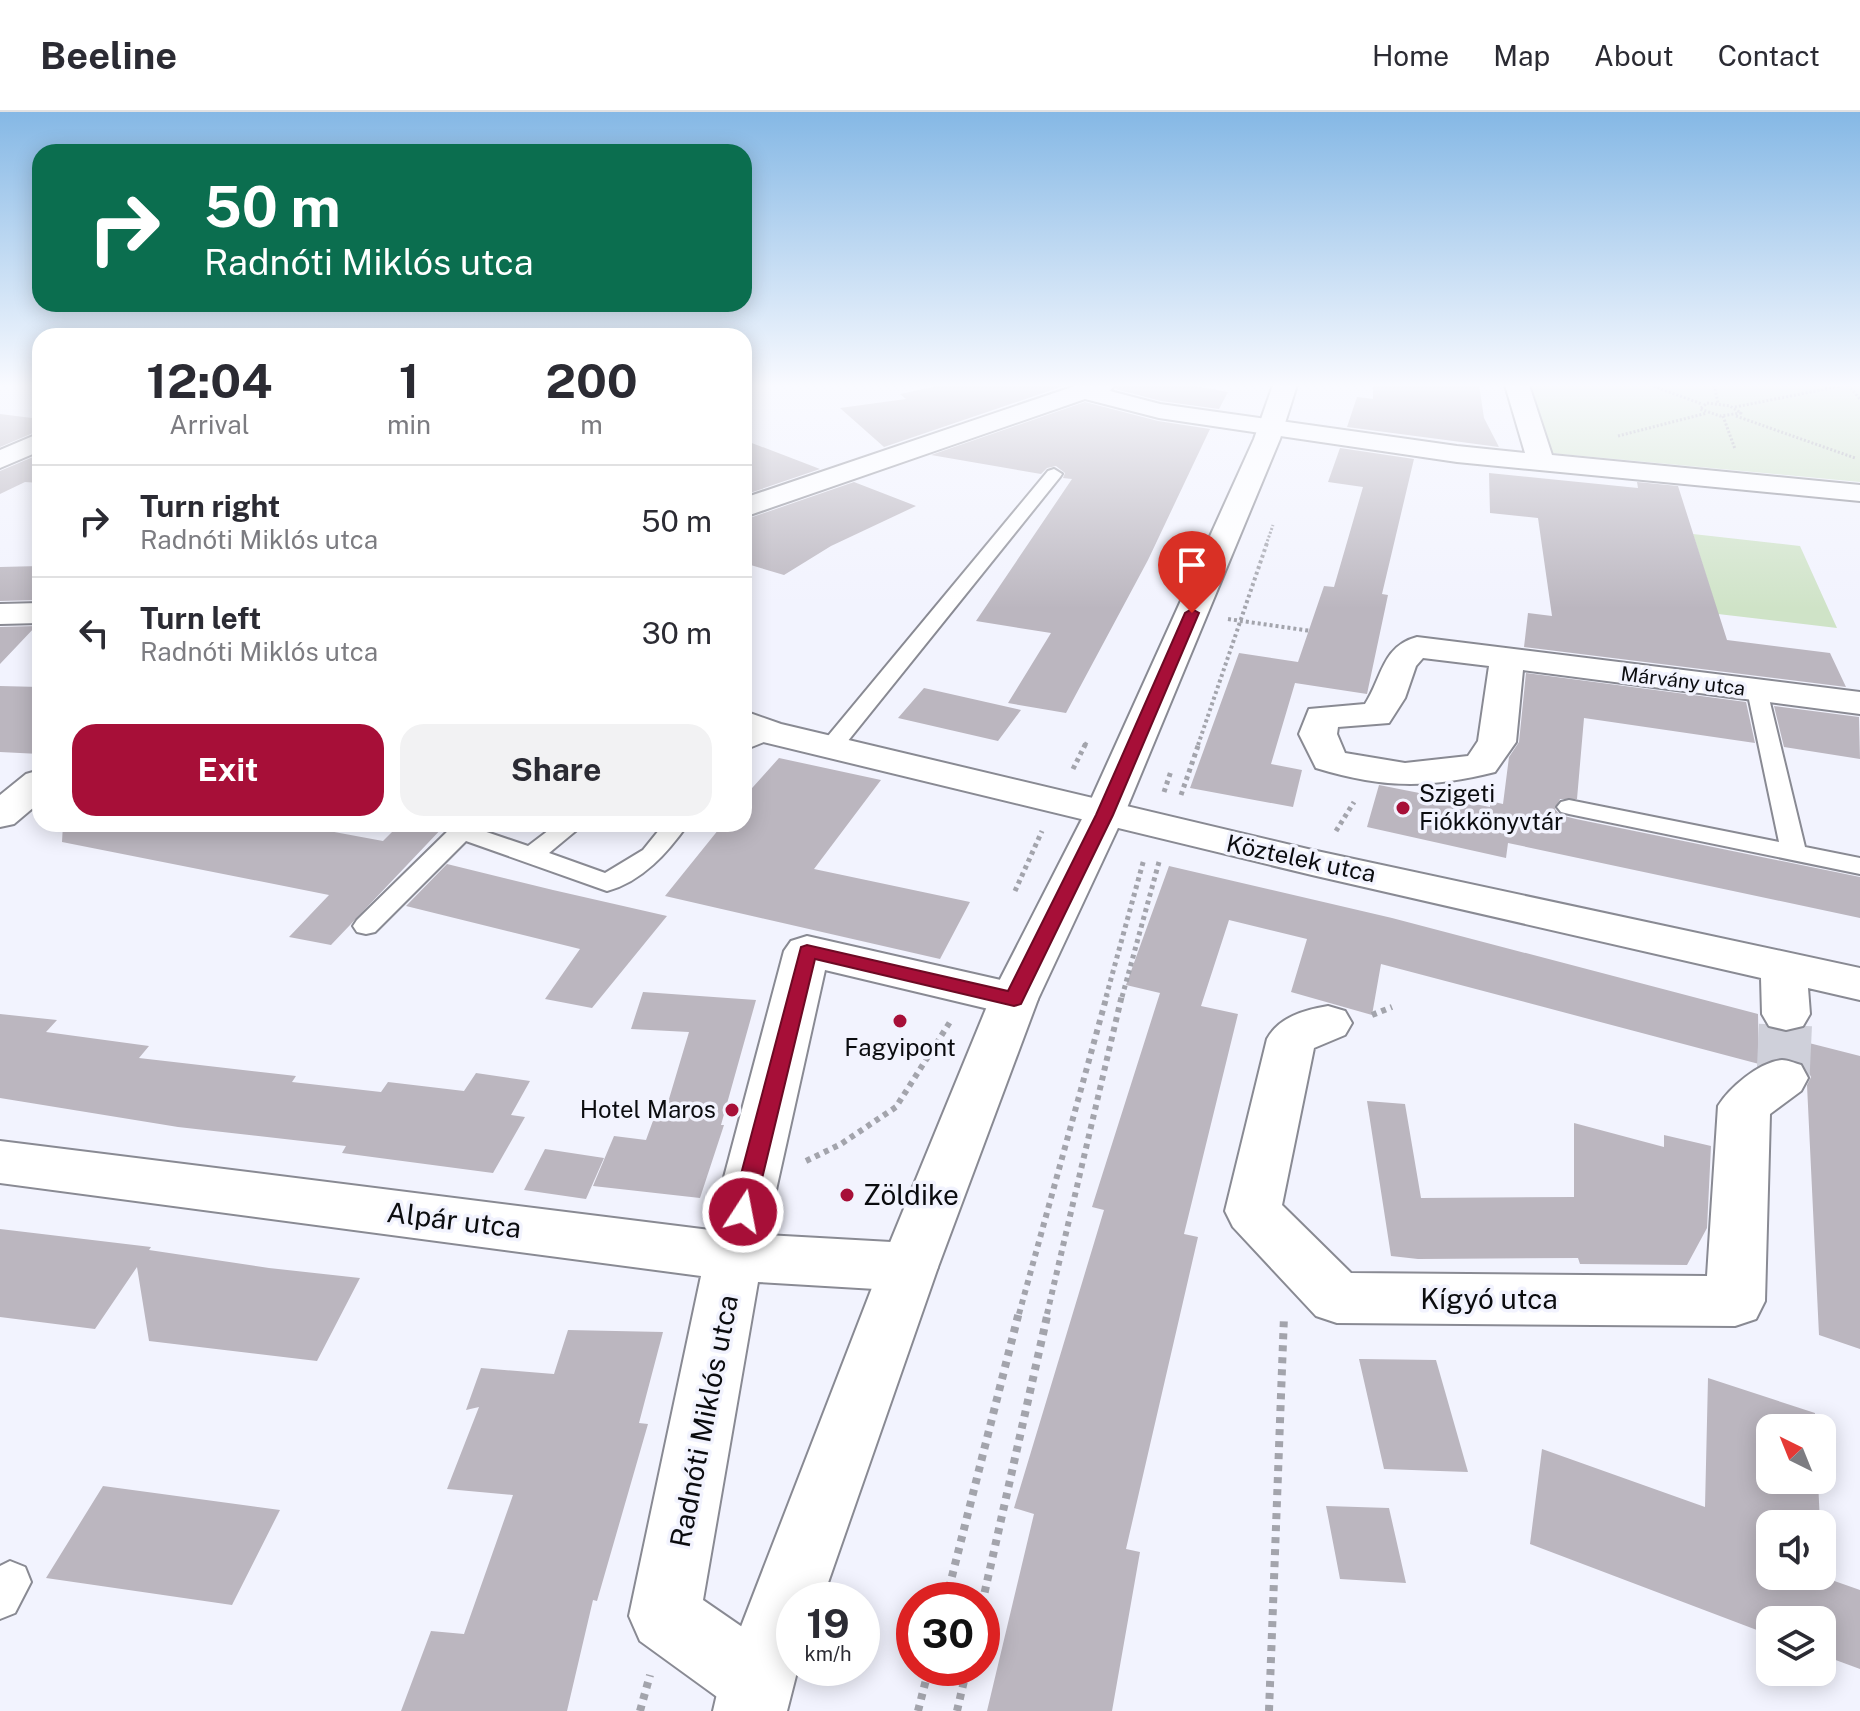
<!DOCTYPE html>
<meta charset="utf-8">
<style>
:root{--surface:#fff;--page:#f2f2f3;--text:#2b2b33;--muted:#7c7c81;--line:#e1e1e2;--accent:#a70f38}
body{margin:0;font-family:"Public Sans",sans-serif;background:var(--page);color:var(--text);height:100vh;display:flex;flex-direction:column;font-size:30px;white-space:nowrap}
*{box-sizing:border-box;margin:0}
p{font-size:26px;color:var(--muted)}
.icon{flex:none;width:44px;height:44px;fill:none;stroke:currentColor;stroke-width:2;stroke-linecap:round;stroke-linejoin:round}
.map{position:relative;flex:1;overflow:hidden}
.sheet{position:absolute;left:32px;top:216px;width:720px;height:504px;display:flex;flex-direction:column;background:var(--surface);border-radius:24px;box-shadow:0 4px 20px #0003}
.sheet>*{flex:none}
.guide{position:absolute;left:32px;top:32px;width:720px;height:168px;border-radius:24px;box-shadow:0 4px 20px #0003;background:#0b6e4f;color:#fff;overflow:hidden}
.needle{width:52px;rotate:317deg}
.controls{position:absolute;left:1756px;top:1302px;display:grid;gap:16px}
.controls a{display:grid;place-items:center;width:80px;height:80px;border-radius:16px;background:var(--surface);box-shadow:0 4px 20px #0003;font-size:40px}
.speed{position:absolute;left:776px;top:1470px;display:flex;gap:16px;font-size:40px;font-weight:700;text-align:center}
.speed>*{display:grid;place-content:center;width:104px;height:104px;border-radius:50%;background:var(--surface);box-shadow:0 4px 20px #0003;line-height:1}
.speed small{font-size:20px;font-weight:400}
.speed .limit{border:12px solid #d22;background:#fff;color:#111}
.pin{position:absolute;display:grid;place-items:center;width:68px;height:68px;color:#fff;margin:-82px -34px;border-radius:50% 50% 50% 0;rotate:-45deg;box-shadow:0 0 8px #0007}
.pin .icon{rotate:45deg}
.me{position:absolute;width:88px;margin:-44px;rotate:11deg;stroke-linejoin:round;filter:drop-shadow(0 0 6px #0008)}
.turn{display:flex;align-items:center;gap:28px;height:168px;padding:0 40px;font-size:36px}
.turn .icon{width:104px;height:104px;stroke-width:2.5}
.turn b{display:block;font-size:56px;line-height:68px}
.eta{display:flex;justify-content:space-evenly;align-items:center;height:136px;text-align:center}
.eta b{font-size:48px;font-weight:700;line-height:56px}
.primary-button{display:flex;gap:16px;margin-top:auto;padding:16px 40px}
.primary-button a{flex:1;height:92px;border-radius:24px;background:var(--accent);color:#fff;font-size:32px;font-weight:700;line-height:92px;text-align:center}
.primary-button a+a{background:var(--page);color:var(--text)}
ul{padding:0;list-style:none}
li{display:flex;align-items:center;gap:24px;height:112px;padding:0 40px;border-top:2px solid var(--line)}
li div{flex:1}
li b{display:block;font-size:30px}
li em{font-style:normal}
header{display:flex;align-items:center;gap:48px;box-sizing:border-box;height:112px;padding:0 40px;background:var(--surface);border-bottom:2px solid var(--line)}
header strong{font-size:38px}
nav{display:flex;gap:44px;margin-inline-start:auto;font-size:28px}
.map>svg:first-child{display:block}
.green{fill:#cfe3c7}
.building{fill:#bbb6bf}
.lines{fill:none;stroke-linecap:round;stroke-linejoin:round}
.street-tunnel{stroke:#cfd0da;stroke-width:53;stroke-dasharray:53 27;stroke-linecap:butt}
.lane-casing{stroke:#898a93;stroke-width:4}
.street-casing{stroke:#898a93;stroke-width:4}
.secondary-casing{stroke:#898a93;stroke-width:4}
.path-far4{stroke:#a3a4ac;stroke-width:3;stroke-dasharray:2 2;stroke-linecap:butt}
.path-far3{stroke:#a3a4ac;stroke-width:4;stroke-dasharray:3 3;stroke-linecap:butt}
.path-far2{stroke:#a3a4ac;stroke-width:5;stroke-dasharray:4 4;stroke-linecap:butt}
.path-far1{stroke:#a3a4ac;stroke-width:6;stroke-dasharray:5 5;stroke-linecap:butt}
.path{stroke:#a3a4ac;stroke-width:8;stroke-dasharray:6 6;stroke-linecap:butt}
.lane{fill:#fff;fill-rule:evenodd}
.street{fill:#fff;fill-rule:evenodd}
.secondary{fill:#fff;fill-rule:evenodd}
.route{fill:#a70f38;stroke:#6d0a24;stroke-width:2}
.poi-dot{fill:#a70f38;stroke:#f2f3fe;stroke-width:3}
.labels{text-anchor:middle;stroke-width:7;stroke-linejoin:round;paint-order:stroke}
.far-street-label{font-size:20px;fill:#0b0c0f;stroke:#f2f3fe}
.poi-label{font-size:24px;fill:#0b0c0f;stroke:#f2f3fe;text-anchor:start}
.street-label{font-size:24px;fill:#0b0c0f;stroke:#f2f3fe}
.near-poi-label{font-size:28px;fill:#0b0c0f;stroke:#f2f3fe;text-anchor:start}
.near-street-label{font-size:28px;fill:#0b0c0f;stroke:#f2f3fe}
</style>
<header>
<strong>Beeline</strong>
<nav><a>Home</a><a>Map</a><a>About</a><a>Contact</a></nav>
</header>
<div class="map">
<svg width="1860" height="1599" viewBox="0 0 1860 1599">
<rect width="100%" height="100%" fill="#f2f3fe"/>
<path class="green" d="M 1529,273 L 1860,273 L 1860,370 L 1551,341 Z
M 1693,422 L 1800,434 L 1837,516 L 1718,502 Z"/>
<path class="building" d="M 942,273 L 1067,273 L 884,335 L 840,296 L 906,287 L 900,282 Z
M 1118,273 L 1190,273 L 1228,280 L 1219,297 L 1161,289 L 1115,277 Z
M 1373,273 L 1479,273 L 1484,306 L 1499,335 L 1347,315 L 1357,285 L 1373,287 Z
M 1085,290 L 1158,309 L 1210,317 L 1148,448 L 1066,601 L 1008,591 L 1051,521 L 976,509 L 1072,367 L 1063,366 L 1065,361 L 1056,354 L 1047,356 L 1041,362 L 931,343 Z
M 0,302 L 40,307 L 40,318 L 0,335 Z
M 744,328 L 820,357 L 744,383 Z
M 1340,336 L 1414,347 L 1382,482 L 1388,483 L 1367,582 L 1295,571 L 1271,652 L 1302,658 L 1293,695 L 1190,676 L 1239,541 L 1298,550 L 1324,474 L 1334,475 L 1363,375 L 1328,370 Z
M 40,342 L 40,371 L 25,370 L 0,382 L 0,359 Z
M 1489,361 L 1638,376 L 1637,370 L 1678,374 L 1727,528 L 1830,541 L 1846,575 L 1524,535 L 1528,501 L 1552,504 L 1538,406 L 1490,401 Z
M 854,370 L 916,394 L 831,434 L 784,463 L 744,451 L 744,408 Z
M 40,454 L 40,488 L 0,489 L 0,455 Z
M 36,514 L 0,552 L 0,515 Z
M 1526,561 L 1746,590 L 1755,631 L 1584,606 L 1577,687 L 1560,687 L 1555,697 L 1560,703 L 1576,707 L 1860,765 L 1860,806 L 1508,731 L 1506,746 L 1367,715 L 1379,673 L 1490,695 L 1490,689 L 1503,692 L 1509,645 L 1519,630 Z
M 0,574 L 40,575 L 40,642 L 0,640 Z
M 924,576 L 1021,598 L 998,629 L 898,606 Z
M 1774,594 L 1859,605 L 1860,647 L 1784,635 Z
M 779,646 L 881,668 L 814,757 L 970,790 L 940,847 L 665,784 L 723,712 L 744,712 L 744,685 Z
M 63,712 L 291,712 L 383,729 L 400,712 L 446,712 L 331,833 L 289,825 L 329,783 L 62,730 Z
M 447,752 L 553,778 L 667,804 L 592,896 L 545,887 L 580,837 L 406,794 Z
M 1169,754 L 1392,806 L 1758,902 L 1759,952 L 1381,852 L 1372,903 L 1291,880 L 1307,827 L 1229,808 L 1201,894 L 1238,902 L 1184,1122 L 1198,1125 L 1126,1437 L 1140,1440 L 1112,1599 L 987,1599 L 1034,1402 L 1014,1396 L 1104,1098 L 1092,1095 L 1160,881 L 1126,873 Z
M 643,880 L 756,888 L 721,1013 L 724,1013 L 700,1086 L 593,1074 L 614,1024 L 646,1028 L 654,1006 L 663,1007 L 689,920 L 631,917 Z
M 0,902 L 57,908 L 46,920 L 149,934 L 139,946 L 296,964 L 292,970 L 381,980 L 388,970 L 464,979 L 476,961 L 530,969 L 511,1003 L 525,1005 L 493,1061 L 342,1041 L 346,1034 L 178,1015 L 0,986 Z
M 1805,930 L 1860,944 L 1860,1237 L 1819,1223 L 1807,973 L 1811,965 L 1807,957 Z
M 1367,989 L 1405,992 L 1421,1086 L 1574,1085 L 1574,1011 L 1664,1035 L 1664,1023 L 1711,1034 L 1707,1116 L 1687,1153 L 1580,1152 L 1578,1146 L 1418,1147 L 1391,1144 Z
M 545,1037 L 604,1046 L 586,1087 L 524,1078 Z
M 0,1117 L 151,1135 L 149,1138 L 269,1156 L 360,1166 L 317,1249 L 149,1229 L 137,1155 L 95,1217 L 0,1205 Z
M 568,1218 L 663,1220 L 639,1311 L 648,1312 L 597,1489 L 593,1488 L 567,1599 L 401,1599 L 431,1519 L 464,1522 L 513,1383 L 447,1377 L 479,1295 L 466,1298 L 481,1256 L 554,1262 Z
M 1359,1247 L 1436,1248 L 1468,1360 L 1384,1357 Z
M 1708,1266 L 1815,1301 L 1815,1316 L 1770,1316 L 1770,1368 L 1818,1368 L 1820,1412 L 1770,1412 L 1770,1464 L 1822,1464 L 1822,1446 L 1823,1465 L 1860,1478 L 1860,1557 L 1822,1543 L 1822,1508 L 1770,1508 L 1770,1523 L 1530,1432 L 1542,1337 L 1705,1395 Z
M 103,1374 L 280,1398 L 232,1493 L 46,1466 Z
M 1326,1394 L 1389,1396 L 1406,1471 L 1340,1467 Z"/>
<g class="lines">
<path class="street-tunnel" d="M 1783,966 L 1786,902"/>
<g class="lane-casing">
<path id="lane" d="M 1054,357 L 1062,362 L 1060,365 L 839,640 L 823,640 L 820,635 L 823,630 L 1048,359 Z
M 1757,572 L 1767,578 L 1805,735 L 1860,746 L 1860,762 L 1569,702 L 1561,700 L 1557,695 L 1561,690 L 1569,688 L 1779,730 L 1747,578 Z
M 768,613 L 776,615 L 779,620 L 776,625 L 744,638 L 744,623 Z
M 463,712 L 528,734 L 557,712 L 584,712 L 549,741 L 605,761 L 643,738 L 664,712 L 688,712 C 668,740 642,770 607,779 L 466,729 L 375,820 L 366,822 L 357,820 L 353,814 L 357,808 L 453,714 Z
M 10,1449 L 25,1455 L 31,1470 L 15,1501 L 0,1507 L 0,1454 Z"/>
</g>
<g class="street-casing">
<path id="street" d="M 1078,273 L 1115,273 L 1110,279 L 1160,292 L 1457,334 L 1525,341 L 1505,273 L 1529,273 L 1552,343 L 1860,373 L 1860,389 L 1457,350 L 1159,306 L 1085,287 L 744,405 L 744,386 Z
M 40,321 L 40,339 L 0,356 L 0,338 Z
M 40,491 L 40,511 L 0,512 L 0,492 Z
M 1417,525 L 1860,580 L 1860,602 L 1523,558 L 1516,630 L 1495,660 C 1427,677 1382,676 1316,656 L 1299,622 L 1309,597 L 1365,592 C 1382,566 1382,534 1417,525 ZM 1423,546 L 1489,554 L 1478,629 L 1468,644 L 1405,651 L 1345,641 L 1337,622 L 1338,615 L 1389,611 L 1405,586 L 1416,554 Z
M 744,599 L 781,612 L 1312,738 L 1860,856 L 1860,888 L 1808,876 L 1810,902 L 1803,914 L 1786,918 L 1769,914 L 1762,902 L 1761,866 L 1312,763 L 755,628 L 744,623 Z
M 40,658 L 40,690 L 14,712 L 0,715 L 0,683 L 26,662 Z
M 807,824 L 1014,871 L 1031,876 L 1038,887 L 1031,898 L 1014,903 L 825,858 L 766,1123 L 909,1131 L 929,1138 L 938,1155 L 929,1172 L 909,1179 L 758,1170 L 703,1488 L 783,1543 L 794,1569 L 783,1595 C 768,1599 746,1599 731,1595 L 640,1529 L 629,1504 L 701,1164 L 0,1071 L 0,1029 L 710,1118 L 784,839 L 791,829 Z
M 1328,894 L 1345,899 L 1352,911 L 1345,923 L 1314,936 L 1282,1093 L 1351,1161 L 1707,1164 L 1718,994 C 1729,976 1759,950 1782,948 C 1787,948 1795,951 1801,953 L 1808,966 L 1801,979 L 1770,1002 L 1765,1189 L 1756,1207 L 1735,1214 L 1337,1211 L 1316,1204 L 1233,1115 L 1225,1099 L 1267,927 C 1279,905 1304,898 1328,894 Z"/>
</g>
<g class="secondary-casing">
<path id="secondary" d="M 1273,273 L 1297,273 L 1280,327 L 1124,703 L 1038,887 L 938,1155 L 822,1488 L 794,1488 L 794,1556 L 798,1556 L 787,1599 L 713,1599 L 720,1569 L 880,1155 L 990,887 L 1084,703 L 1254,327 Z"/>
</g>
<path class="path-far4" d="M 1650,273 L 1702,292
M 1714,273 L 1718,291
M 1848,273 L 1860,287
M 1707,291 L 1730,294 L 1741,301 L 1720,304 L 1700,297 Z
M 1735,295 L 1846,273
M 1723,304 L 1735,337
M 1736,304 L 1855,346
M 1618,324 L 1707,301
M 1266,433 L 1273,413"/>
<path class="path-far3" d="M 1228,507 L 1311,519
M 1085,633 L 1087,630
M 1198,633 L 1267,431"/>
<path class="path-far2" d="M 1073,657 L 1086,631
M 1164,680 L 1171,659
M 1181,683 L 1199,631
M 1336,719 L 1354,690
M 1015,779 L 1042,719
M 1106,885 L 1144,747
M 1122,885 L 1159,750"/>
<path class="path-far1" d="M 1372,903 L 1392,895
M 806,1049 L 841,1032 L 896,995 L 950,910
M 1019,1202 L 1107,883
M 1047,1202 L 1122,883"/>
<path class="path" d="M 946,1488 L 1019,1200
M 982,1492 L 1048,1200
M 640,1599 L 650,1563
M 918,1599 L 929,1556
M 957,1599 L 967,1556
M 1269,1599 L 1284,1204"/>
<use href="#lane" class="lane"/>
<use href="#street" class="street"/>
<use href="#secondary" class="secondary"/>
</g>
<linearGradient id="sky" x2="0" y2="1"><stop stop-color="#85b8e5"/><stop offset="0.55" stop-color="#f9faff"/><stop offset="1" stop-color="#f9faff" stop-opacity="0"/></linearGradient>
<rect width="1860" height="497" fill="url(#sky)"/>
<path class="route" d="M 1192,497 L 1199,501 L 1113,703 L 1021,892 L 1014,894 L 815,847 L 754,1100 L 751,1107 L 743,1109 L 735,1107 L 731,1100 L 801,835 L 807,833 L 1008,879 L 1096,703 L 1185,501 Z"/>
<g class="poi-dot">
<circle cx="1403" cy="696" r="8"/>
<circle cx="900" cy="909" r="8"/>
<circle cx="732" cy="998" r="8"/>
<circle cx="847" cy="1083" r="8"/>
</g>
<g class="labels">
<g class="far-street-label">
<text transform="translate(1683 569) rotate(7)" y="7">Márvány utca</text>
</g>
<g class="poi-label">
<text x="1419" y="690">Szigeti<tspan x="1419" dy="28">Fiókkönyvtár</tspan></text>
<text x="900" y="944" text-anchor="middle">Fagyipont</text>
<text x="716" y="1006" text-anchor="end">Hotel Maros</text>
</g>
<g class="street-label">
<text transform="translate(1301 747) rotate(12)" y="8">Köztelek utca</text>
</g>
<g class="near-poi-label">
<text x="863" y="1093">Zöldike</text>
</g>
<g class="near-street-label">
<text transform="translate(454 1108) rotate(7)" y="10">Alpár utca</text>
<text x="1489" y="1197">Kígyó utca</text>
<text transform="translate(704 1309) rotate(-79)" y="10">Radnóti Miklós utca</text>
</g>
</g>
</svg>
<div class="controls">
<a><svg class="needle" viewBox="-14 -14 28 28"><path d="M0-13l5 13h-10z" fill="#e53935"/><path d="M0 13l5-13h-10z" fill="#7c7c81"/></svg></a>
<a><svg class="icon" aria-label="sound" viewBox="0 0 24 24"><path d="M4 9h4l5-4v14l-5-4H4zM17 9q2 3 0 6"/></svg></a>
<a><svg class="icon" aria-label="layers" viewBox="0 0 24 24"><path d="M12 4l9 5-9 5-9-5zM3 14l9 5 9-5"/></svg></a>
</div>
<div class="speed"><div>19<small>km/h</small></div><div class="limit">30</div></div>
<div class="pin" style="left:1192px;top:501px;background:#d93025"><svg class="icon" aria-label="arrive" viewBox="0 0 24 24"><path d="M6 21V4h12l-3 4 3 4H6"/></svg></div>
<svg class="me" style="left:743px;top:1100px" viewBox="-20 -20 40 40"><circle r="17" fill="#a70f38" stroke="#fff" stroke-width="3"/><path d="M0-11L8 9 0 5-8 9z" fill="#fff"/></svg>
<div class="guide">
<div class="turn"><svg class="icon" aria-label="right" viewBox="0 0 24 24"><path d="M7 20v-9h11M14 6l5 5-5 5"/></svg><div><b>50 m</b>Radnóti Miklós utca</div></div>
</div>
<section class="sheet">
<div class="eta">
<div><b>12:04</b><p>Arrival</p></div>
<div><b>1</b><p>min</p></div>
<div><b>200</b><p>m</p></div>
</div>
<ul>
<li><svg class="icon" aria-label="right" viewBox="0 0 24 24"><path d="M7 20v-9h11M14 6l5 5-5 5"/></svg><div><b>Turn right</b><p>Radnóti Miklós utca</p></div><em>50 m</em></li>
<li><svg class="icon" aria-label="left" viewBox="0 0 24 24"><path d="M17 20v-9H6M10 6l-5 5 5 5"/></svg><div><b>Turn left</b><p>Radnóti Miklós utca</p></div><em>30 m</em></li>
</ul>
<div class="primary-button"><a>Exit</a><a>Share</a></div>
</section>
</div>
